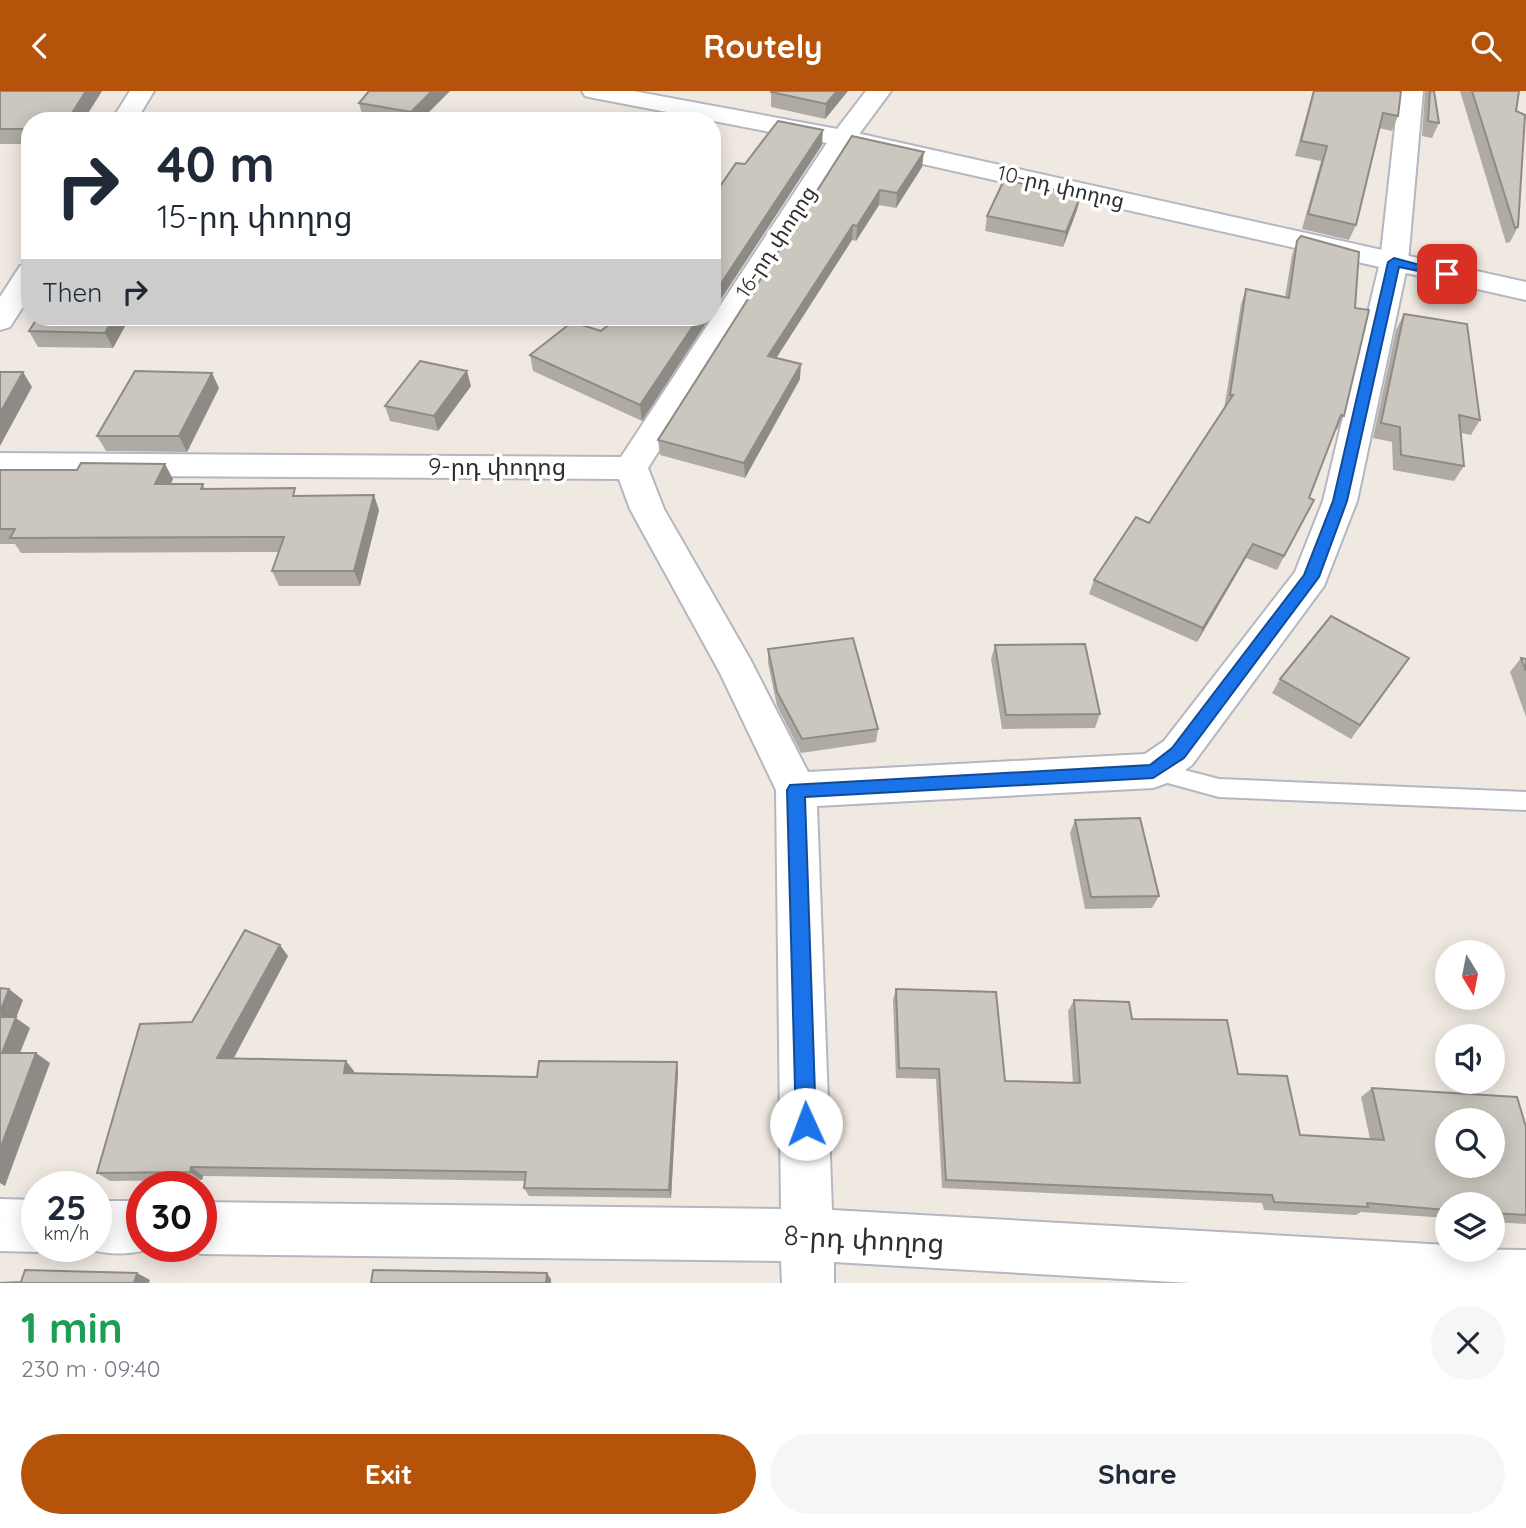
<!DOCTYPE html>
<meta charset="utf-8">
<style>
:root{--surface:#fff;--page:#f6f6f7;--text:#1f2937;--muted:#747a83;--accent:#b45309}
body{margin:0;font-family:Quicksand,"Noto Sans Armenian",sans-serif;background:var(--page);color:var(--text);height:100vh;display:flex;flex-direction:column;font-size:26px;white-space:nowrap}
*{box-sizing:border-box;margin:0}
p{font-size:23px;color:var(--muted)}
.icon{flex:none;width:38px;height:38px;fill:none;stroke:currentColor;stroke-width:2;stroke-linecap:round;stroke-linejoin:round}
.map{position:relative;height:1192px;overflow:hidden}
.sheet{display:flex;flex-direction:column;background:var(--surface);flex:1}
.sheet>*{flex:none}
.guide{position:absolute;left:21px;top:21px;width:700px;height:214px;border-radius:28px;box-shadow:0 4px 18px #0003;background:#fff;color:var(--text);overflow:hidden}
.needle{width:46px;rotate:170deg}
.tools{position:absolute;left:1435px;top:849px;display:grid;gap:14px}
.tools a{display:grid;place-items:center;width:70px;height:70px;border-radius:50%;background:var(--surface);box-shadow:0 4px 18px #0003;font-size:35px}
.speed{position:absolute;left:21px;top:1080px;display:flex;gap:14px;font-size:35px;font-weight:700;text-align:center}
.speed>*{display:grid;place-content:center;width:91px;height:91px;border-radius:50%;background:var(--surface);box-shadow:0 4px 18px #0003;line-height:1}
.speed small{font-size:18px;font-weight:400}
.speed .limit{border:10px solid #d22;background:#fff;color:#111}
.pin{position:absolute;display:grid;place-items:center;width:60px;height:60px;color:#fff;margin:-30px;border-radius:14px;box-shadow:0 4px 10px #0006}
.me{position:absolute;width:77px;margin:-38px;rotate:358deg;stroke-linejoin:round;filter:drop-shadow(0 0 5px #0008)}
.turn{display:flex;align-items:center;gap:24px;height:147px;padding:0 21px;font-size:32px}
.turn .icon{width:91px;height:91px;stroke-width:2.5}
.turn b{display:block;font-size:49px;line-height:60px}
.then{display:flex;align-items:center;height:66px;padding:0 21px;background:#0003;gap:14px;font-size:26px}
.round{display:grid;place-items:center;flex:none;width:74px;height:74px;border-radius:37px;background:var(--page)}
.head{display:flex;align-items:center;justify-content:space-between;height:119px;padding:0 21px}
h1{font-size:42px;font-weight:800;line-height:52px;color:#1e9e55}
.button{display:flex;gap:14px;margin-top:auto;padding:14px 21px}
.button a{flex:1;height:80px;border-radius:42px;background:var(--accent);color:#fff;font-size:28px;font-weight:800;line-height:80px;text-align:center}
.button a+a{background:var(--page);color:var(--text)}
header{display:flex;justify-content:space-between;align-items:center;height:91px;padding:0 21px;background:var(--accent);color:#fff;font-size:32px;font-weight:800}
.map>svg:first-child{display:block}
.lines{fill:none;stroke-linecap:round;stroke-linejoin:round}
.lane-casing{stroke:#b4b7c1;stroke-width:4}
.street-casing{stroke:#b4b7c1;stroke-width:4}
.secondary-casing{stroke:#b4b7c1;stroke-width:4}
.lane{fill:#fff;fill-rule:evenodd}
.street{fill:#fff;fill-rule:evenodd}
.secondary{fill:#fff;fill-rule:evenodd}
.wall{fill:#afaba4}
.shaded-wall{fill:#8e8b86}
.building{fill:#cbc7bf;stroke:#8e8b86;stroke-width:2;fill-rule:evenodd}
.route{fill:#1a73e8;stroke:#114b97;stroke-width:2}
.labels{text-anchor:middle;stroke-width:7;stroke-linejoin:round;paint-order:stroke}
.far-street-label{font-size:21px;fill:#2e2e2e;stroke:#fff}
.street-label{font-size:24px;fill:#2e2e2e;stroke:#fff}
.near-street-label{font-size:28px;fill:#2e2e2e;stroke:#fff}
</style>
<header><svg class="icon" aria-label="back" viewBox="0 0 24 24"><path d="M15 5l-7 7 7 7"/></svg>Routely<svg class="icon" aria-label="search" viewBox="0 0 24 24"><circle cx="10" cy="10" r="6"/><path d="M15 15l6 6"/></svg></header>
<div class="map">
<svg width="1526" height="1192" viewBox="0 0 1526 1192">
<rect width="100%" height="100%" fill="#efe9e1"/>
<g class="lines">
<g class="lane-casing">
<path id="lane" d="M 1153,671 L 1219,688 L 1526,701 L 1526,719 L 1219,706 L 1146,686 L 1143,680 L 1146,674 Z"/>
</g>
<g class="street-casing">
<path id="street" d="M 130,0 L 154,0 L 136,30 L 111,30 Z
M 866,0 L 891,0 L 854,50 L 648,377 L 664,418 L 750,568 L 808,681 L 1145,663 L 1164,650 L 1295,481 L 1323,410 L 1380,171 L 1399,0 L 1423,0 L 1408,171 L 1357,410 L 1324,495 L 1192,674 L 1167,692 L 1153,697 L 817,715 L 832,1119 L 1447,1154 L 1447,1158 L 1526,1159 L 1526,1192 L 1191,1192 L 834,1171 L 834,1192 L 782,1192 L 781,1170 L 201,1163 L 183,1155 L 201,1155 L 201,1111 L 781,1118 L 776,699 L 720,582 L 630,418 L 619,388 L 0,384 L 0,362 L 621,366 L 830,47 Z
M 30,173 L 30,205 L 10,236 L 0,239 L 0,206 L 20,175 Z
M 0,1108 L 37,1109 L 37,1155 L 51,1155 L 37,1161 L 0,1160 Z
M 96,1110 L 142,1110 L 142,1155 L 158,1155 C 134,1165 104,1165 80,1155 L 96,1155 Z"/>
</g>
<g class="secondary-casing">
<path id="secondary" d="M 582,0 L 633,0 L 843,39 L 1526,191 L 1526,209 L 843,55 L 594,7 L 585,5 Z"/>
</g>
<use href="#lane" class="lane"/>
<use href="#street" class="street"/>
<use href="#secondary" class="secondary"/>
</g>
<path class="wall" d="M 0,0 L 102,0 L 83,30 L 30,30 L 30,53 L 0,53 Z
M 369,0 L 450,0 L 420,30 L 379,30 L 363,27 L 359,12 Z
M 848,0 L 825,28 L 771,16 L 771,1 Z
M 1313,0 L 1401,0 L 1398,25 L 1392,40 L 1379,37 L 1356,134 L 1349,149 L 1302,138 L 1321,70 L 1295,65 Z
M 1425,0 L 1434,0 L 1439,32 L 1432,47 L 1422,45 Z
M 1460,0 L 1519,0 L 1516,20 L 1518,136 L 1510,151 L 1506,152 Z
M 852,45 L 922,76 L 896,117 L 879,114 L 856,150 L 852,149 L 776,267 L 800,288 L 745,387 L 660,364 L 658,349 Z
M 1077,119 L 1063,156 L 985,140 L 987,125 Z
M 1297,150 L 1344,325 L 1337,339 L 1335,339 L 1309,407 L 1314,409 L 1277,479 L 1246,467 L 1197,551 L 1089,503 L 1094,489 L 1149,432 L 1224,318 L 1241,213 L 1246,198 L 1285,206 L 1292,164 Z
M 1404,223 L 1480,329 L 1471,344 L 1461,342 L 1464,375 L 1454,390 L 1393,379 L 1392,351 L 1373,347 L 1396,239 Z
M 130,226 L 113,257 L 38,256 L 29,240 Z
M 710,226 L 642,330 L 533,280 L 530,264 L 601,240 Z
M 471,295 L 438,340 L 390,330 L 385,315 Z
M 219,297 L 187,361 L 106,360 L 97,345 Z
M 0,379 L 173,388 L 171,393 L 203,393 L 205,398 L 299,405 L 379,419 L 360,495 L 279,495 L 272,480 L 279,461 L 21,462 L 15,453 L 0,453 Z
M 995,554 L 1100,623 L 1095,637 L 1002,638 L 991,568 Z
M 768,558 L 878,638 L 876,651 L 801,662 L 777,615 L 768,572 Z
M 1521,567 L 1526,568 L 1526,626 L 1510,581 Z
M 1400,581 L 1351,648 L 1272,602 L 1280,588 Z
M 1075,729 L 1159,805 L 1152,817 L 1085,818 L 1070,742 Z
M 288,865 L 233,968 L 354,980 L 354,982 L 537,986 L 678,981 L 671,1107 L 529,1105 L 524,1097 L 525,1090 L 203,1085 L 202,1089 L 110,1090 L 97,1082 L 192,931 Z
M 896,898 L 1005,990 L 1073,992 L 1068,920 L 1074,909 L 1132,928 L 1238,983 L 1300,1044 L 1370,1048 L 1361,1006 L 1372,997 L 1526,1036 L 1526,1133 L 1493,1131 L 1493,1113 L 1447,1113 L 1447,1127 L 1361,1121 L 1356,1124 L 1264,1119 L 1262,1112 L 942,1097 L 936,988 L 896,987 L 893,909 Z"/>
<path class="shaded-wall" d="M 86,0 L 102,0 L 83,30 L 67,30 Z
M 432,0 L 450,0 L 420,30 L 413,30 L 411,21 Z
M 837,0 L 848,0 L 825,28 L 826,13 Z
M 823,39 L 822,54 L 712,222 L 712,206 Z
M 924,61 L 922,76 L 896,117 L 897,102 Z
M 880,99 L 879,114 L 856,150 L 857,135 Z
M 1081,104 L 1077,119 L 1063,156 L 1066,141 Z
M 853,134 L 852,149 L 768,280 L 768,265 Z
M 114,226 L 130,226 L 113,257 L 105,242 Z
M 699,226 L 710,226 L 642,330 L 640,314 Z
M 801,273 L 800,288 L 745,387 L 744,372 Z
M 467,280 L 471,295 L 438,340 L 434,325 Z
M 23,281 L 32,296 L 0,355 L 0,322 Z
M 212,282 L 219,297 L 187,361 L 179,345 Z
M 165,373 L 173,388 L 163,408 L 155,393 Z
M 374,404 L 379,419 L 360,495 L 354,480 Z
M 1253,453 L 1246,467 L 1197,551 L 1203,537 Z
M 280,854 L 288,865 L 228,978 L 217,967 Z
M 9,898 L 23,909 L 16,927 L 30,937 L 16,972 L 2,962 L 0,921 Z
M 36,962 L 50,972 L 5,1095 L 0,1092 L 0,1058 Z
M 346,970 L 354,980 L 352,992 L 344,982 Z
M 677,971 L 678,981 L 671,1107 L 669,1099 Z
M 191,1076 L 203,1085 L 202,1089 L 190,1081 Z
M 137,1182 L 150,1189 L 149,1192 L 134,1192 Z
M 547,1182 L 551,1188 L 551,1192 L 546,1192 Z"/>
<path class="building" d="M 0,0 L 86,0 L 67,30 L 30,30 L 30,41 L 26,38 L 0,38 Z
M 369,0 L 432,0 L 411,21 L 359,12 Z
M 772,0 L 837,0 L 826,13 L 771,1 Z
M 1314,0 L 1401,0 L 1398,25 L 1383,22 L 1356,134 L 1308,123 L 1327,55 L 1301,50 Z
M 1430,0 L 1434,0 L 1439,32 L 1428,30 Z
M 1472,0 L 1519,0 L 1516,20 L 1525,24 L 1518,136 L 1515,137 Z
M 778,30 L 823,39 L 712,206 L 712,107 L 736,72 L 745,73 Z
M 852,45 L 924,61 L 897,102 L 880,99 L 857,135 L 853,134 L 768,265 L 801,273 L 744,372 L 658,349 Z
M 1004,89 L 1081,104 L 1066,141 L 987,125 Z
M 1301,145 L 1359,161 L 1355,217 L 1369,219 L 1344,325 L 1341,324 L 1309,407 L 1314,409 L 1284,465 L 1253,453 L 1203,537 L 1094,489 L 1136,426 L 1149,432 L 1233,304 L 1230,304 L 1246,198 L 1289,207 L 1297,150 Z
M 1404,223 L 1467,233 L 1480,329 L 1459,324 L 1464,375 L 1401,364 L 1400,336 L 1381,332 Z
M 38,226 L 114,226 L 105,242 L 29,240 Z
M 618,226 L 699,226 L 640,314 L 530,264 L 572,231 L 601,240 Z
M 420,270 L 467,280 L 434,325 L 385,315 Z
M 135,280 L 212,282 L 179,345 L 97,345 Z
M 0,281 L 23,281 L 0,322 Z
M 81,372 L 165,373 L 155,393 L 203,393 L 201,398 L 295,397 L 293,405 L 374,404 L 354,480 L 272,480 L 284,446 L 10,447 L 15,438 L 0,438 L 0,379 L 77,379 Z
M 1331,525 L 1409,567 L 1360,634 L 1280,588 Z
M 853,547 L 878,638 L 802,648 L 777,601 L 768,558 Z
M 1085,553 L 1100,623 L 1006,624 L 995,554 Z
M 1521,567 L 1526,568 L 1526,580 Z
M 1140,727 L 1159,805 L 1091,806 L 1075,729 Z
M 245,839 L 280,854 L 217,967 L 346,970 L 344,982 L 537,986 L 539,970 L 677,971 L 669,1099 L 524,1097 L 526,1081 L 191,1076 L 190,1081 L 97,1082 L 140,933 L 192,931 Z
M 0,897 L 9,898 L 0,921 Z
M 896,898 L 996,901 L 1005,990 L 1080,992 L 1074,909 L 1129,911 L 1132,928 L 1227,929 L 1238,983 L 1287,985 L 1300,1044 L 1384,1049 L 1372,997 L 1517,1006 L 1526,1036 L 1526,1124 L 1493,1122 L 1493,1113 L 1447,1113 L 1447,1119 L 1367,1112 L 1368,1116 L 1274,1111 L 1272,1104 L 946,1089 L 939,978 L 899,977 ZM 1447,1029 L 1493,1029 L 1493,1074 L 1447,1074 Z
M 0,926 L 16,926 L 2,962 L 36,962 L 0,1058 Z
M 25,1179 L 137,1182 L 134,1192 L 0,1192 L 21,1191 Z
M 373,1179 L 547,1182 L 546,1192 L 371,1192 Z"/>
<path class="route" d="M 1394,167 L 1453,183 L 1447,186 L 1399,176 L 1347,410 L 1319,486 L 1184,667 L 1153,687 L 805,706 L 816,1033 L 813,1040 L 806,1043 L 799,1040 L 796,1033 L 787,699 L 790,694 L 1150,674 L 1172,657 L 1304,484 L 1333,410 L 1388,171 Z"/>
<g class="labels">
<g class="far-street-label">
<text transform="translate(1061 96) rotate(13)" y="7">10-րդ փողոց</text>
<text transform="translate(776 151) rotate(-57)" y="7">16-րդ փողոց</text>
</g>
<g class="street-label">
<text x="497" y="384">9-րդ փողոց</text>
</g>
<g class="near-street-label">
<text transform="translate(864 1148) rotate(3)" y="10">8-րդ փողոց</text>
</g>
</g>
</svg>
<div class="tools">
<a><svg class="needle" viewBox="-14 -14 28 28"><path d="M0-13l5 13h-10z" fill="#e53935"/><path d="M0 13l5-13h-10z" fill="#747a83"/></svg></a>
<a><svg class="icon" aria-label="sound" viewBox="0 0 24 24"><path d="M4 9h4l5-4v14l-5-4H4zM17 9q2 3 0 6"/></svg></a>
<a><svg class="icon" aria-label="search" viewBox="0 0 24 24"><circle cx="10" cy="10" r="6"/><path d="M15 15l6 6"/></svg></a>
<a><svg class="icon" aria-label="layers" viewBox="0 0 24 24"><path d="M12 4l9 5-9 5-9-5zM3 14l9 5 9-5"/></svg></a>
</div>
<div class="speed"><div>25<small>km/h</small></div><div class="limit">30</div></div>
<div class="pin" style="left:1447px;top:183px;background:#d93025"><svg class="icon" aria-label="arrive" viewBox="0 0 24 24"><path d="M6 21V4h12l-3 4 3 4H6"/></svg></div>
<svg class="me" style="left:806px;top:1033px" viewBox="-20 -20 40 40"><circle r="19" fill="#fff"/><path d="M0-13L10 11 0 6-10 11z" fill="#1a73e8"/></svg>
<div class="guide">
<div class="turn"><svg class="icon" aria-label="right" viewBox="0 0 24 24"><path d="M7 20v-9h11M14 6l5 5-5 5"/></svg><div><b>40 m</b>15-րդ փողոց</div></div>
<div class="then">Then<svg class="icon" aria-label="right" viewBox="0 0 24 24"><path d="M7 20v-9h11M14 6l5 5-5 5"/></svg></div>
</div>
</div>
<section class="sheet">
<div class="head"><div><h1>1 min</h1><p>230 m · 09:40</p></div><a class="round"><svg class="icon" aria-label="close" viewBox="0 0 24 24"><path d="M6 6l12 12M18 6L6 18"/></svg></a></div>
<div class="button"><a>Exit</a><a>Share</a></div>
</section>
